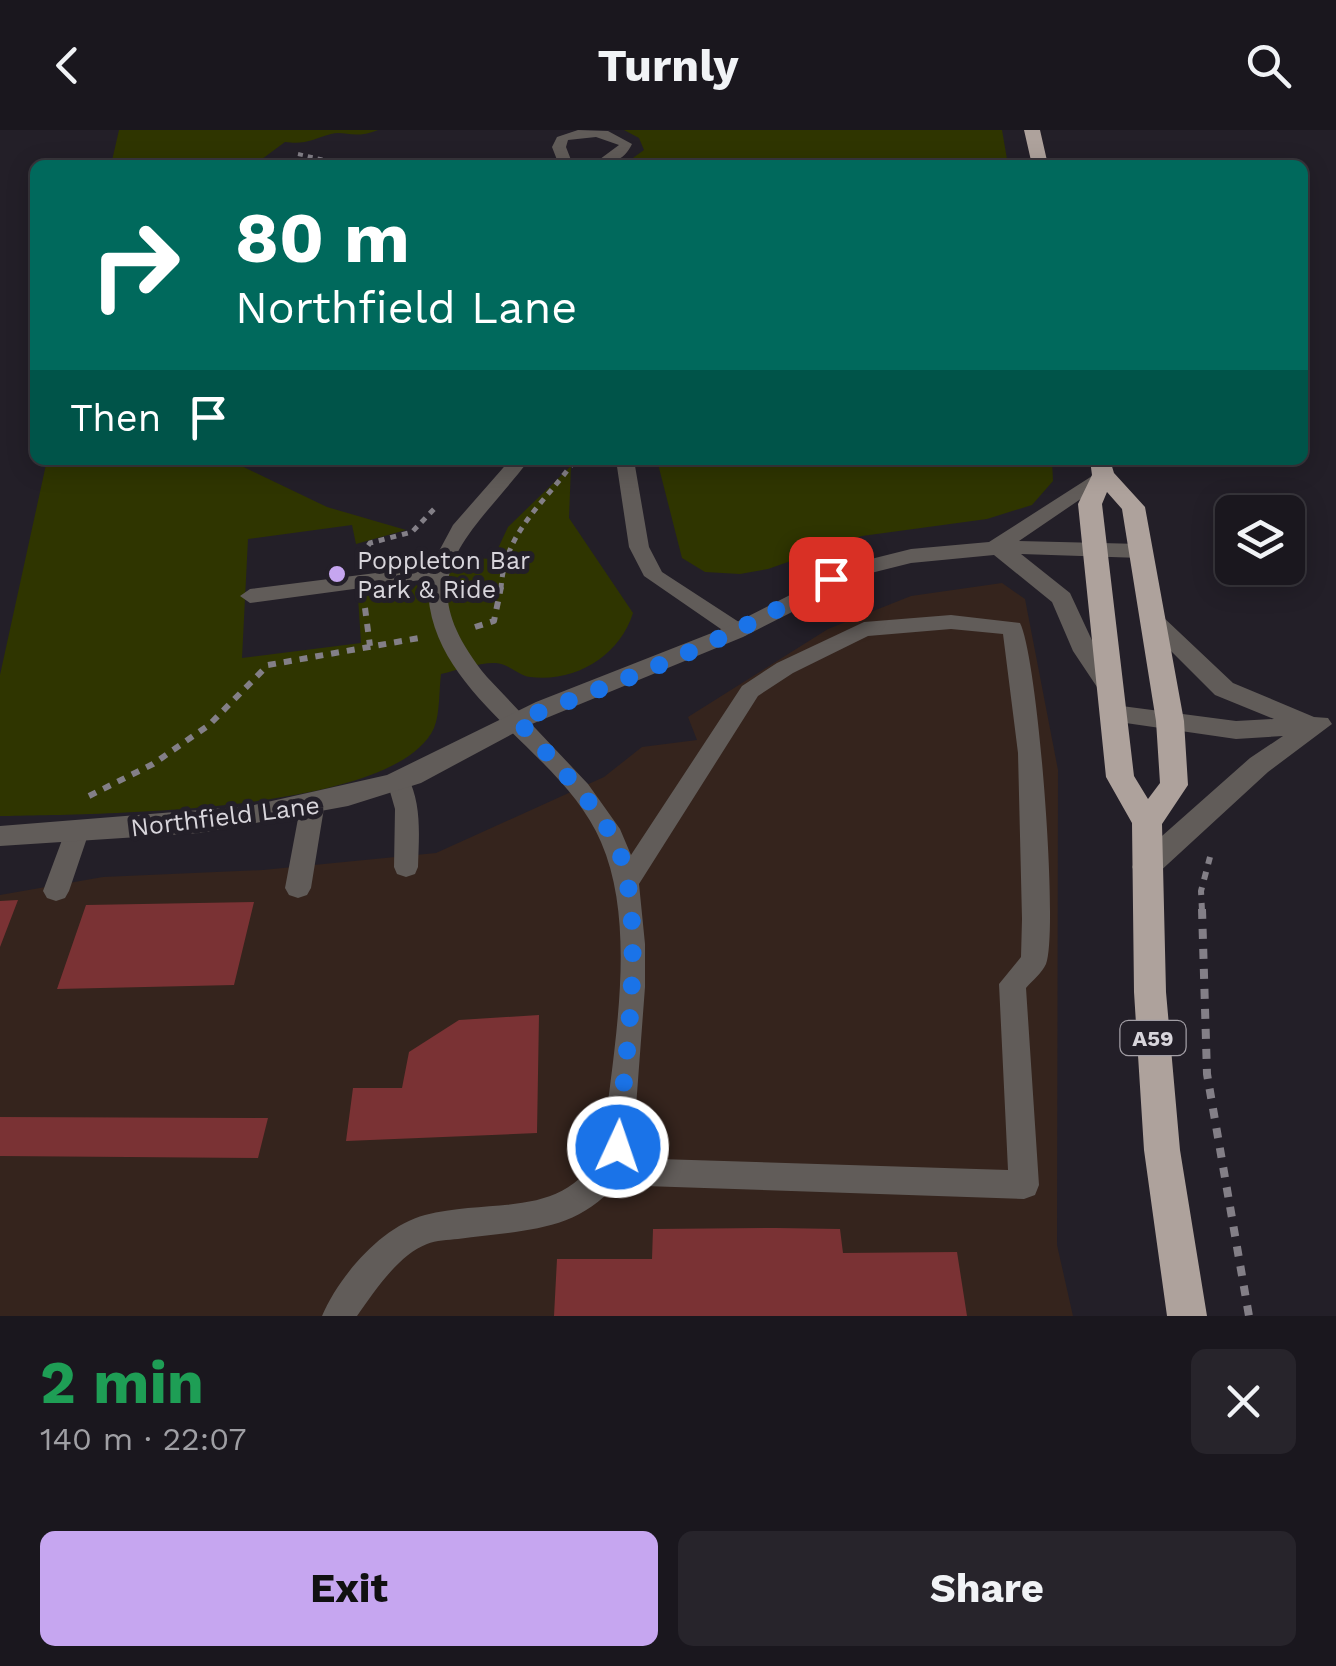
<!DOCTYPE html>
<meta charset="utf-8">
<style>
:root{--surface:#1a171e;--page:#27242b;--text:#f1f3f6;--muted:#9f9fa4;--line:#38363c;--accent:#c6a6f0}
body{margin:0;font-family:"Work Sans",sans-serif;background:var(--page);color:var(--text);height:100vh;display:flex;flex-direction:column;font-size:38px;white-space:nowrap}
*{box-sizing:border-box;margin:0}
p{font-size:32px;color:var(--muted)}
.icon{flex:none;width:55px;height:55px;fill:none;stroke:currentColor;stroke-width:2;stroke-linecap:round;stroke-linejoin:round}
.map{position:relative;height:1186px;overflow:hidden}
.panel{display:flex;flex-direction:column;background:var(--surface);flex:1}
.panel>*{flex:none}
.top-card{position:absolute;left:30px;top:30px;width:1278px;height:305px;border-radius:15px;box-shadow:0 5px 25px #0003,0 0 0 2px var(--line);background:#00695c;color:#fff;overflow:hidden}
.buttons{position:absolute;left:1215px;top:365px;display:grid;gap:20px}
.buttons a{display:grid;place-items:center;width:90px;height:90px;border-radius:15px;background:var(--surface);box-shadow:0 5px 25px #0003,0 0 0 2px var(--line);font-size:50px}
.pin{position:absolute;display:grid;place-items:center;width:85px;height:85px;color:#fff;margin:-42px;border-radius:20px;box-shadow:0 5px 15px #0006}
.me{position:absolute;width:110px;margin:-55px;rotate:3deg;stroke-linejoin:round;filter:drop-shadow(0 0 8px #0008)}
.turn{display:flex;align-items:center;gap:35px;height:210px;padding:0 40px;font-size:45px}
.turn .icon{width:130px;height:130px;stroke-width:2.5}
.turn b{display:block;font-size:70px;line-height:85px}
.then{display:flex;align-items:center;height:95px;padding:0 40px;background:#0003;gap:20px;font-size:38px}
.round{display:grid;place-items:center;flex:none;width:105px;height:105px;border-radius:15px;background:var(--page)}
.headline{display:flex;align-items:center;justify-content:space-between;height:170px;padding:0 40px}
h1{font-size:60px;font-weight:700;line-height:75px;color:#1e9e55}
.action{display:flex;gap:20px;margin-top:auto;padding:20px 40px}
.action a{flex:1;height:115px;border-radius:15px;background:var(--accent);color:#111;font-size:40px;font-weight:700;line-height:115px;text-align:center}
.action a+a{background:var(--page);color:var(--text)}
header{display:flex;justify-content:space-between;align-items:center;height:130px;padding:0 40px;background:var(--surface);font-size:45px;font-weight:700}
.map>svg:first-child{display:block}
.commercial{fill:#35241d}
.green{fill:#2f3500}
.building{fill:#7a3234}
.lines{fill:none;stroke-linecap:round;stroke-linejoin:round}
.path-far3{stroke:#837f87;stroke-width:4;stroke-dasharray:5 5;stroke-linecap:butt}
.path-far2{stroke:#837f87;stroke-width:5;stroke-dasharray:6 6;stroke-linecap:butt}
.path-far1{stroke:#837f87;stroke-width:6;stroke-dasharray:8 8;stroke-linecap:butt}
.path{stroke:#837f87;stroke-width:8;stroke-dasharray:10 10;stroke-linecap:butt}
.service{fill:#615c59;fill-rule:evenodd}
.minor{fill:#615c59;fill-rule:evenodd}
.tertiary{fill:#615c59;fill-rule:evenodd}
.trunk{fill:#aea29c;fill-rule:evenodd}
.route{stroke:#1a73e8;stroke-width:18;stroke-dasharray:0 32.4}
.poi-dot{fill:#c6a6f0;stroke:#231f28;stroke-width:4}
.labels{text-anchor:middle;stroke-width:10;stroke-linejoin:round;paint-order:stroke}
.shield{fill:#231f28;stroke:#a29ea5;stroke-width:2.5}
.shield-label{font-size:22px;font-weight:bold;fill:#d8d5db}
.poi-label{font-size:25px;fill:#d8d5db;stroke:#231f28;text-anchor:start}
.street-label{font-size:25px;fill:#d8d5db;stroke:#231f28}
</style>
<header><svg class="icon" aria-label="back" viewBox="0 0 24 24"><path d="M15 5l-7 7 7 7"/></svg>Turnly<svg class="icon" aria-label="search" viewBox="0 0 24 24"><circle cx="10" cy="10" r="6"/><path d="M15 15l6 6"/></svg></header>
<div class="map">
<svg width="1336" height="1186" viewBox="0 0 1336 1186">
<rect width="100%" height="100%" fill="#231f28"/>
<path class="commercial" d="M 1002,453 L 1025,469 L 1058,640 L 1057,1115 L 1073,1186 L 0,1186 L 0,765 L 103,747 L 263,740 L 436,723 L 604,647 L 642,617 L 697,610 L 688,587 L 828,499 L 911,466 Z"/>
<path class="green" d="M 119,0 L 378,0 C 353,10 345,0 331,4 C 313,9 306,15 285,12 L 254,35 L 111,35 Z
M 624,0 L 1002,0 L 1008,35 L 623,35 L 644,20 L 639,8 Z
M 47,330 L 229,330 L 327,377 L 406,400 L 356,414 L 352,395 L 248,409 L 242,528 L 361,513 L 358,467 L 411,460 L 448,427 L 493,429 L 508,397 L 571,336 L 569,388 L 633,483 C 620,525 576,553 530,547 C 517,545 507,532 494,533 C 477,533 458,540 441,544 C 439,560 440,584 434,598 C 395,685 86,684 0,686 L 0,545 Z
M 657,330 L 1052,330 L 1053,351 L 1032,375 L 987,389 L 862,406 L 768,439 L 740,444 L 705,442 L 682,428 Z"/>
<path class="building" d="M 18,770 L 0,817 L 0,771 Z
M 254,772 L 234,855 L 57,859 L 86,775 Z
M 539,885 L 537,1003 L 346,1011 L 353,958 L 402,958 L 409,922 L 459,890 Z
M 0,987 L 268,988 L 258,1028 L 0,1026 Z
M 777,1098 L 840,1099 L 843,1123 L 957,1122 L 967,1186 L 554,1186 L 557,1129 L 652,1129 L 653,1099 Z"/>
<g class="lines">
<path class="path-far3" d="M 298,24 L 347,35"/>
<path class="path-far2" d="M 361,425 L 370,413 L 412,402 L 435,378
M 501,459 C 504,402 544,374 575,330"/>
<path class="path-far1" d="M 365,478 L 370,516
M 475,497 L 494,491 L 501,457
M 89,666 L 153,634 L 209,595 L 268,535 L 419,508
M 1202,781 L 1201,761 L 1210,727"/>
<path class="path" d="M 1202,779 L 1207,944 L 1249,1186"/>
<path class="service" d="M 578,0 L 608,1 L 632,14 C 624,31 610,35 592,35 L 619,15 L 596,7 L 568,10 L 566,17 L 573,35 L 559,35 L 552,17 L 557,7 Z
M 510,330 L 529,330 C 468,410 404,445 487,547 L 588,654 L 620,699 L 631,725 L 742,556 L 777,533 L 864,492 L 951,485 L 1020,493 C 1038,528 1059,800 1046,834 C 1042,843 1032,851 1026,858 L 1039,1055 L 1035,1065 L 1024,1069 L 615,1055 C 574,1104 517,1100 458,1109 C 448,1110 436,1110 427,1114 C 398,1125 374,1162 357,1186 L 322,1186 C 339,1146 382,1096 425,1085 C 493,1067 567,1092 603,1016 C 612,923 639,800 601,712 C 561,617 423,564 428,449 L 250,473 L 240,466 L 250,459 L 431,436 L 453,395 ZM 951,499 L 1003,504 L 1018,623 L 1022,789 L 1021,827 L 999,854 L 1008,1040 L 628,1028 L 633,1017 L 645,857 L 645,814 L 639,754 L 758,566 L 793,543 L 868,506 Z
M 616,330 L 634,330 L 649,417 L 662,442 L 745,496 L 748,501 L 745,506 L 731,506 L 644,446 L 629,417 Z
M 399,642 L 407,645 C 422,674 419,705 418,737 L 415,744 L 406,747 L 397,744 L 394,737 L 395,679 L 387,651 L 391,645 Z
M 312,669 L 320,672 L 324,678 L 311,758 L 307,765 L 298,768 L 289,765 L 285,758 L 300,678 L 304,672 Z
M 77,693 L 86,695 L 89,702 L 69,761 L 65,768 L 56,771 L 47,768 L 43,761 L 65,702 L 68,695 Z"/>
<path class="minor" d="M 1103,339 L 1113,345 L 1110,349 L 1019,411 L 1141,414 L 1152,421 L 1141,428 L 1021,424 L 1070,463 L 1096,519 L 1122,557 L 1119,563 L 1101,563 L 1073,521 L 1052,472 L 994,425 L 911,433 L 867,444 L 743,507 L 527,596 L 421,653 L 348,676 L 200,703 L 0,716 L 0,696 L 250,676 L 387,645 L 536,572 L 727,497 L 851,434 L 911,419 L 989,412 Z"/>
<path class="tertiary" d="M 1154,483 L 1162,486 L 1233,553 L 1314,587 L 1328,588 L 1332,594 L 1268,642 L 1156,745 L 1146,748 L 1136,745 L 1132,737 L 1136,729 L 1250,628 L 1283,606 L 1236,609 L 1105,590 L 1102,584 L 1105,578 L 1114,575 L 1236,591 L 1274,589 L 1215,565 L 1146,496 L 1142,491 L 1146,486 Z"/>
<path class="trunk" d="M 1024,0 L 1040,0 L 1048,35 L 1032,35 Z
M 1090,330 L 1110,330 L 1114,343 L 1145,377 L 1184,591 L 1188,655 L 1162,694 L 1166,862 L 1180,1020 L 1207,1186 L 1167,1186 L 1144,1020 L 1134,862 L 1132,693 L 1106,647 L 1078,374 L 1092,345 ZM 1107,362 L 1122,379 L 1156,591 L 1160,653 L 1148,669 L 1134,646 L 1102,374 Z"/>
</g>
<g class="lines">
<path class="route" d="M 618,1017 C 623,936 652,773 611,704 C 587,663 548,627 518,590 C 626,550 732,509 831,449"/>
</g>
<circle class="poi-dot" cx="337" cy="444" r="10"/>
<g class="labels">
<rect class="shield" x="1120.5" y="891" width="65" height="34" rx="8"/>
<g class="shield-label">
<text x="1153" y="916">A59</text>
</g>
<g class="poi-label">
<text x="357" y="439">Poppleton Bar<tspan x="357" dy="29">Park &amp; Ride</tspan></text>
</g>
<g class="street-label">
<text transform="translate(225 686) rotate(-7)" y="9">Northfield Lane</text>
</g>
</g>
</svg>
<div class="buttons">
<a><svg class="icon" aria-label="layers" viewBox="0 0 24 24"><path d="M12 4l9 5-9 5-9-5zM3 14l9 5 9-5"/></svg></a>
</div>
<div class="pin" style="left:831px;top:449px;background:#d93025"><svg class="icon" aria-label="arrive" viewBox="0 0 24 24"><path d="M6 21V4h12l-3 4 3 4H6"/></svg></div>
<svg class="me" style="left:618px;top:1017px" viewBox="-20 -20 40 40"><circle r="17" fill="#1a73e8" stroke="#fff" stroke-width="3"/><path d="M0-11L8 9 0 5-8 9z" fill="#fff"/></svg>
<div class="top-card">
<div class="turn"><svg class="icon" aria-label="right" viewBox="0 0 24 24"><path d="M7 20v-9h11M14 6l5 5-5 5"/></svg><div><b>80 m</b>Northfield Lane</div></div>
<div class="then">Then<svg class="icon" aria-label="arrive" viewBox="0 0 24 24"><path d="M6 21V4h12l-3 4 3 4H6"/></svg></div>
</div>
</div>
<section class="panel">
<div class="headline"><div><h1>2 min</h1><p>140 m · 22:07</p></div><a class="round"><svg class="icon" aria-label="close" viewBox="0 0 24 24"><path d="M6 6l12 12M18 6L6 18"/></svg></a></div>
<div class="action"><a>Exit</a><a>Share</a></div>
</section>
